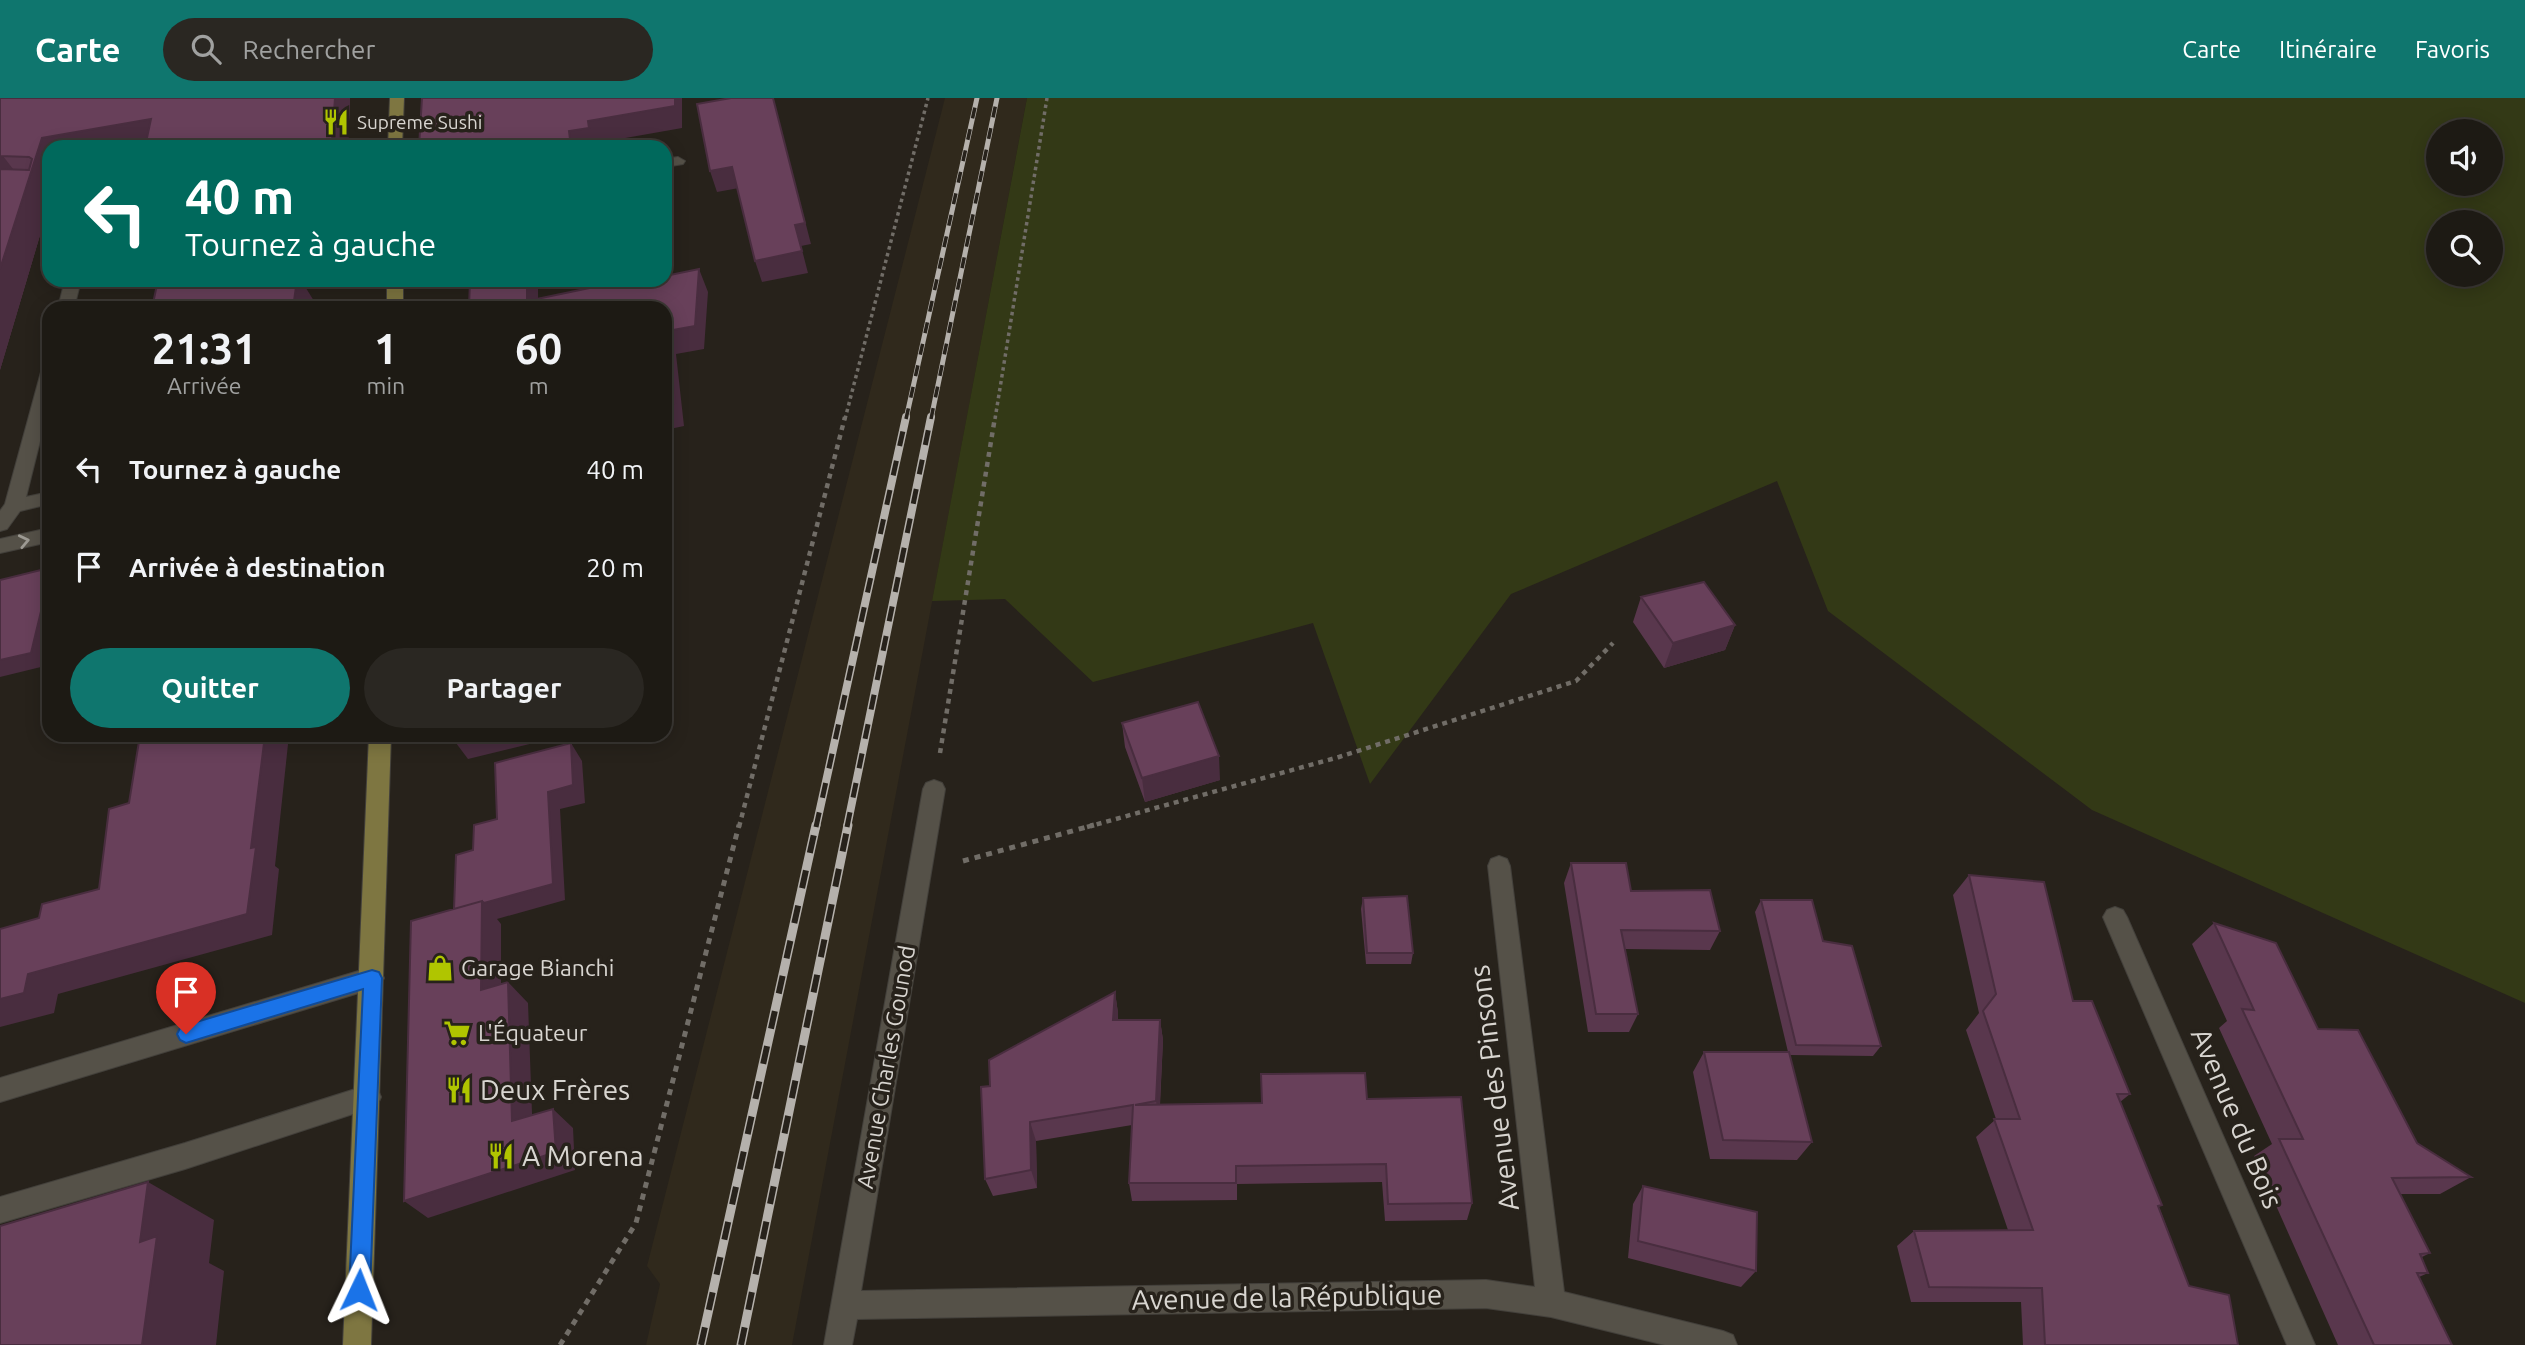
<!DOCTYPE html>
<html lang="fr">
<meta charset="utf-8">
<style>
:root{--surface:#1d1a14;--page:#2a2722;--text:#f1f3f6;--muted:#a0a1a0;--line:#3b3834;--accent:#0f766e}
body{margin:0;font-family:Ubuntu,sans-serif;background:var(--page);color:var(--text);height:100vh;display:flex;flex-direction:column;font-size:26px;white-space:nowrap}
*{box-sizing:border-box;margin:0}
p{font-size:23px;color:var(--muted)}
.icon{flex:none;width:38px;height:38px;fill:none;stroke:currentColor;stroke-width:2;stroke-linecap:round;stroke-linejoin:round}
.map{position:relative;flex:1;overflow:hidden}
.side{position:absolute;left:42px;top:203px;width:630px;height:441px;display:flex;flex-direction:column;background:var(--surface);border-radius:21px;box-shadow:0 4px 18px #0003,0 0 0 2px var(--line)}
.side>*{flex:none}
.banner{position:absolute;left:42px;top:42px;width:630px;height:147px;border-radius:21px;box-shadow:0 4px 18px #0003,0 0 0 2px var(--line);background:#00695c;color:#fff;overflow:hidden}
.tools{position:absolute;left:2426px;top:21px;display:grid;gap:14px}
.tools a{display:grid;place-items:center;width:77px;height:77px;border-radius:50%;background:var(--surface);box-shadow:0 4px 18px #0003,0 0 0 2px var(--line);font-size:35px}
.pin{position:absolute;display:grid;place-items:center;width:60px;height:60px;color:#fff;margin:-72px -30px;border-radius:50% 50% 50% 0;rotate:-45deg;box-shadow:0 0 7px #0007}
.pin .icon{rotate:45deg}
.me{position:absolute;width:77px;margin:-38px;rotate:2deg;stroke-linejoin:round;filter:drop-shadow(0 0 5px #0008)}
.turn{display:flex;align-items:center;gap:24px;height:147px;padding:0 28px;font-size:32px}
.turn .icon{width:91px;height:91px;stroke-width:2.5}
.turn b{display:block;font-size:49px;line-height:60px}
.eta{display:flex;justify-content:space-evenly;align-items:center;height:119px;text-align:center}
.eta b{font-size:42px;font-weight:700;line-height:49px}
.button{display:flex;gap:14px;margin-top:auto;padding:14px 28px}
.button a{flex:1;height:80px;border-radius:42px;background:var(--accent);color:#fff;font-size:28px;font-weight:700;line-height:80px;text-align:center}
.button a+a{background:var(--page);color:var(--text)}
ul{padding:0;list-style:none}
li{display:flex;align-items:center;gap:21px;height:98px;padding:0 28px}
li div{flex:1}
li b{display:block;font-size:26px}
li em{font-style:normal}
header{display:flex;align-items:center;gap:42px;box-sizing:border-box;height:98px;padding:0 35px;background:var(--accent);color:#fff}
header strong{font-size:33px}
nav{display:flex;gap:38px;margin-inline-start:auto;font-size:24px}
.search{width:490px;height:63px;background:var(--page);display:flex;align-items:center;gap:18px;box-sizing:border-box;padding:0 24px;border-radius:38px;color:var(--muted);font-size:26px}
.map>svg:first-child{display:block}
.built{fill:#30291c}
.green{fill:#333916;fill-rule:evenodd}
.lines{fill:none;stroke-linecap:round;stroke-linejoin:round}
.lane-casing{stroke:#43403b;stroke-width:2}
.street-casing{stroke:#43403b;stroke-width:2}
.primary-casing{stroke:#43403b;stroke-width:2}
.path-far2{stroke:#716d67;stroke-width:3.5;stroke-dasharray:3.5 3.5;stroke-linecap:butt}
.path-far1{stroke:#716d67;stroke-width:4.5;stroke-dasharray:5 5;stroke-linecap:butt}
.path{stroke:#716d67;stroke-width:5;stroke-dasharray:6 6;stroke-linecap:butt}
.lane{fill:#555148;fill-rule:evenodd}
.street{fill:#555148;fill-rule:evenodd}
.primary{fill:#7e7641;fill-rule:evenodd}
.rail-far2-casing{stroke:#b5b1ac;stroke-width:5}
.rail-far1-casing{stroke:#b5b1ac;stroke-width:8}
.rail-casing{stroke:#b5b1ac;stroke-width:9}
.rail-far2{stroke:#27221b;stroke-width:3.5;stroke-dasharray:11;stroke-linecap:butt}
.rail-far1{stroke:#27221b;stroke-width:5;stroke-dasharray:15;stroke-linecap:butt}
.rail{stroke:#27221b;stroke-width:6;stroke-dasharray:18;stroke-linecap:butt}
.wall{fill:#59374d}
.shaded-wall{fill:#492d3f}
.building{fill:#68405a;stroke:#492d3f;stroke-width:2}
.oneway{stroke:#9d9a93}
.route{fill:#1a73e8;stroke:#114b97;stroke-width:2}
.labels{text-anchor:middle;stroke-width:7;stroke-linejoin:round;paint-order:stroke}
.far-poi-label{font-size:19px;fill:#d8d5d0;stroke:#27221b;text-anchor:start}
.poi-label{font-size:23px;fill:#d8d5d0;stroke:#27221b;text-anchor:start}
.street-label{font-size:23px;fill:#d8d5d0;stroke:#27221b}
.near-street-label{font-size:28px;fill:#d8d5d0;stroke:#27221b}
.near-poi-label{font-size:28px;fill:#d8d5d0;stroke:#27221b;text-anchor:start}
</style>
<header>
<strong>Carte</strong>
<div class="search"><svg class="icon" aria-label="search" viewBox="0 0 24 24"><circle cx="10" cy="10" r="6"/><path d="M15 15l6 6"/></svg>Rechercher</div>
<nav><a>Carte</a><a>Itinéraire</a><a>Favoris</a></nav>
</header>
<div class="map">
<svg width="2525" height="1247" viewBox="0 0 2525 1247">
<rect width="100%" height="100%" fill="#27221b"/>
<path class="built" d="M 945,0 L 1027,0 L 792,1247 L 646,1247 L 660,1186 L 647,1168 Z"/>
<path class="green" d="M 1027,0 L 2525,0 L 2525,905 L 2092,712 L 1828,513 L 1777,383 L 1511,496 L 1370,686 L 1313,525 L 1093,584 L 1005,501 L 932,503 ZM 2438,33 L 2490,33 L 2490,86 L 2438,86 ZM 2438,124 L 2490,124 L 2490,177 L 2438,177 Z"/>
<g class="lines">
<g class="lane-casing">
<path id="lane" d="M 368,987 L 377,990 L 381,999 L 377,1008 L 368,1011 L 185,1071 L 0,1125 L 0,1099 L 185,1045 Z"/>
</g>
<g class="street-casing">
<path id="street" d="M 678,59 L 685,63 L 683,66 L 665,69 L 665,61 Z
M 65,182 L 81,182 L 74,210 L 58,210 Z
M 49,269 L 49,307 L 26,399 L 49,394 L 49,406 L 20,413 L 7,431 L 0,433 L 0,413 L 5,406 L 41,274 Z
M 49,430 L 49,444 L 0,455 L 0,441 Z
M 934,682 L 942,685 L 945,691 L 861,1193 L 1486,1182 L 1535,1189 L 1488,768 L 1491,761 L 1499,758 L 1507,761 L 1510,768 L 1564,1194 L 1723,1233 L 1733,1237 L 1737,1247 L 1665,1247 L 1551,1219 L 1486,1210 L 857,1221 L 852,1247 L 824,1247 L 923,691 L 926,685 Z
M 2115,809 L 2123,812 L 2127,819 L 2315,1247 L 2287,1247 L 2103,819 L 2107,812 Z
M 372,869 L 380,872 L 384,880 L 380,888 L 372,891 L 0,1004 L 0,980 Z"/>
</g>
<g class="primary-casing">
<path id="primary" d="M 390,0 L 404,0 L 402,49 L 388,49 Z
M 387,182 L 403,182 L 403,210 L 387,210 Z
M 369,637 L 391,637 L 371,1247 L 343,1247 Z"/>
</g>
<path class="path-far2" d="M 845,321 L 928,0
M 995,321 L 1047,0"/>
<path class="path-far1" d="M 940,655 L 995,319
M 739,729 L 845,319
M 1087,729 L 1339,659 L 1576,583 L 1613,545"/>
<path class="path" d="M 963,763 L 1094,727
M 560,1247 L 636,1125 L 739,727"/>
<use href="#lane" class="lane"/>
<use href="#street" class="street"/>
<use href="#primary" class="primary"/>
<g class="rail-far2-casing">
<path id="rail-far2" d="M 906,321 L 977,0
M 931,321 L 997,0"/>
</g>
<g class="rail-far1-casing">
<path id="rail-far1" d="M 816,729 L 906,319
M 847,729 L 931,319"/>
</g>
<g class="rail-casing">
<path id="rail" d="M 701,1247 L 816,727
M 741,1247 L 848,727"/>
</g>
<use href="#rail-far2" class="rail-far2"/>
<use href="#rail-far1" class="rail-far1"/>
<use href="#rail" class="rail"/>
</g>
<path class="wall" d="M 0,0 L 350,0 L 348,49 L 49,49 L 49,107 L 0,272 Z
M 1641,499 L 1735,527 L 1725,552 L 1664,570 L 1633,524 Z
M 1122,625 L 1220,682 L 1145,704 L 1125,649 Z
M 1571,765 L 1720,833 L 1710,852 L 1625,851 L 1638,916 L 1629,934 L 1588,934 L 1564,785 Z
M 1969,777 L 2073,903 L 2130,996 L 2120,1004 L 2162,1107 L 2159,1109 L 2189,1188 L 2238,1247 L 2023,1247 L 2021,1204 L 1911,1204 L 1897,1148 L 1914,1133 L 2008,1132 L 1976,1039 L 1996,1021 L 1966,932 L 1979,915 L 1953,797 Z
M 1363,800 L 1413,855 L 1411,866 L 1366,866 L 1361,811 Z
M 1761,802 L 1823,843 L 1881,948 L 1873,958 L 1790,957 L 1812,1044 L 1797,1062 L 1710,1061 L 1693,974 L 1704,954 L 1788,954 L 1755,814 Z
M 2214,825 L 2318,931 L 2417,1045 L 2471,1079 L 2440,1096 L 2400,1096 L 2430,1155 L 2422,1159 L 2428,1175 L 2419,1179 L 2452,1247 L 2338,1247 L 2254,1058 L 2272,1046 L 2219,930 L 2227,923 L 2192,846 Z
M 1115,894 L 1118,915 L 1118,922 L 1160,922 L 1163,942 L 1160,1007 L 1261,1005 L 1367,1001 L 1472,1105 L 1467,1122 L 1385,1123 L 1382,1084 L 1237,1086 L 1237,1102 L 1132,1103 L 1129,1085 L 1132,1027 L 1036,1043 L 1037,1090 L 993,1098 L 985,1081 L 990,988 Z
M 1643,1088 L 1756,1173 L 1741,1189 L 1628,1160 L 1633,1106 Z"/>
<path class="shaded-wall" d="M 335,0 L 350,0 L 348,49 L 296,49 Z
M 675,0 L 682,0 L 682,30 L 597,45 L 597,49 L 571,49 L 569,33 L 588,23 Z
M 773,0 L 811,146 L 801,148 L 808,175 L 762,184 L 755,163 L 795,127 Z
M 151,21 L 162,49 L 49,49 L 49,107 L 0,272 L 0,171 L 42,40 Z
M 0,58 L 3,58 L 23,84 L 0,88 Z
M 732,69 L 739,90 L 717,94 L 710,73 Z
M 699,171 L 708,194 L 704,251 L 676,256 L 684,328 L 665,332 L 667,233 Z
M 296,182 L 301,182 L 314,203 L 313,210 L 293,210 Z
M 527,182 L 538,182 L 538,210 L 527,203 Z
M 49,480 L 49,550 L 45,568 L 0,579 L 0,562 Z
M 1735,527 L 1725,552 L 1664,570 L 1673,545 Z
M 265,637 L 289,637 L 275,768 L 279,771 L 272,837 L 58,896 L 54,915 L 0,929 L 0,901 L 28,876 L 251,750 Z
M 450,637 L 542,637 L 542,643 L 468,661 Z
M 571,645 L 582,663 L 585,705 L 560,711 L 565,802 L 497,821 L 501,826 L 501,913 L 481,892 L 454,813 Z
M 1219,658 L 1220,682 L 1145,704 L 1142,680 Z
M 508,884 L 528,905 L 533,1042 L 512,1023 Z
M 1115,894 L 1118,915 L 1117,942 L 1113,922 Z
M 1160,922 L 1163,942 L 1159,1022 L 1156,1003 Z
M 553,1011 L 573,1030 L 575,1072 L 428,1120 L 404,1103 Z
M 1030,1024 L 1036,1043 L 1037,1090 L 1031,1072 Z
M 148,1084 L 214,1122 L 209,1165 L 224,1173 L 216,1247 L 142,1247 L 140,1144 Z"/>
<path class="building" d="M 0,0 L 335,0 L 332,43 L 296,49 L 145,49 L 151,21 L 42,40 L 0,171 L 0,71 L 29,72 L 32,61 L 29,59 L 0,58 Z
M 422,0 L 675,0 L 675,8 L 588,23 L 589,30 L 569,33 L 571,49 L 419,49 Z
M 731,0 L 773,0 L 805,125 L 795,127 L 802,153 L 755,163 L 732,69 L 710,73 L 697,6 Z
M 699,171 L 695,228 L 667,233 L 675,305 L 665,307 L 665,210 L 469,210 L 470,182 L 527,182 L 527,203 L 628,182 L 665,182 L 665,178 Z
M 158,182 L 297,182 L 293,210 L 152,210 Z
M 49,470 L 49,480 L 31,555 L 0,562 L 0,482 Z
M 1704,484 L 1735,527 L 1673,545 L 1641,499 Z
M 1198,604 L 1219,658 L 1142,680 L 1122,625 Z
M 140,637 L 265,637 L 251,750 L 256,749 L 247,816 L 28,876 L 24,895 L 0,901 L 0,831 L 39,820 L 42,806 L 99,791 L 109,711 L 129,705 Z
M 571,645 L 573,687 L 548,694 L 553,786 L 484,805 L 482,803 L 454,811 L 456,757 L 473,752 L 474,727 L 497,721 L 495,665 Z
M 1571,765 L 1626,765 L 1631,793 L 1710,792 L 1720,833 L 1621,832 L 1638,916 L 1596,916 Z
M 1969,777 L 2044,784 L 2073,903 L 2092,903 L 2130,996 L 2117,996 L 2162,1107 L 2158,1108 L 2189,1188 L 2229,1197 L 2238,1247 L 2045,1247 L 2042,1190 L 1929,1189 L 1914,1133 L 2033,1132 L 1994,1021 L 2020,1021 L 1983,913 L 1996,896 Z
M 1407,798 L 1413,855 L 1367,855 L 1363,800 Z
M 1761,802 L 1812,802 L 1823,843 L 1852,848 L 1881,948 L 1796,947 Z
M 482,803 L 481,892 L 508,884 L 512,1023 L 553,1011 L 556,1054 L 404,1103 L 411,823 Z
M 2214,825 L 2276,845 L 2318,931 L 2358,932 L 2417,1045 L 2471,1079 L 2392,1080 L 2430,1155 L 2420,1156 L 2428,1175 L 2417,1175 L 2452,1247 L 2374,1247 L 2279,1041 L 2303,1041 L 2242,911 L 2254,912 Z
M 1115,894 L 1113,922 L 1160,922 L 1156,1003 L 1135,1007 L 1262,1005 L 1261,976 L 1365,975 L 1367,1001 L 1461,999 L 1472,1105 L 1388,1106 L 1386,1066 L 1236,1068 L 1236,1085 L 1129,1085 L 1133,1007 L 1030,1024 L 1031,1072 L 985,1081 L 981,989 L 990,988 L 989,962 Z
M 1704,954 L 1789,954 L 1812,1044 L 1723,1042 Z
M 148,1084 L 140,1144 L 157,1138 L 142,1247 L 0,1247 L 0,1128 Z
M 1643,1088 L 1757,1114 L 1756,1173 L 1638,1143 Z"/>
<defs><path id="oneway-chevron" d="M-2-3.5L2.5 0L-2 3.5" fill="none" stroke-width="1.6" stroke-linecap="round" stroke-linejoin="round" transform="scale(1.75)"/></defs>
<use class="oneway" href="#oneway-chevron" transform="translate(24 443) rotate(-12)"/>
<path class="route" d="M 372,872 L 379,874 L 382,880 L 370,1192 L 367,1199 L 359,1202 L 352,1199 L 349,1192 L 363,891 L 186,945 L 180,942 L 177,936 L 180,930 L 186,927 Z"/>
<defs>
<g id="restaurant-bare" transform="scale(2.1)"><path d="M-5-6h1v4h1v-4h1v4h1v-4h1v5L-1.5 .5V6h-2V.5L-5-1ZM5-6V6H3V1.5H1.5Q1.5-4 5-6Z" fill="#b0c500" stroke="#27221b" stroke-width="2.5" paint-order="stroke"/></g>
<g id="shop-bare" transform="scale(2.1)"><path d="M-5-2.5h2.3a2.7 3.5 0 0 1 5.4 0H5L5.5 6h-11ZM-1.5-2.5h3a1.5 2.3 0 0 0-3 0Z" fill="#b0c500" stroke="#27221b" stroke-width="2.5" paint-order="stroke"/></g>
<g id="supermarket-bare" transform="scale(2.1)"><path d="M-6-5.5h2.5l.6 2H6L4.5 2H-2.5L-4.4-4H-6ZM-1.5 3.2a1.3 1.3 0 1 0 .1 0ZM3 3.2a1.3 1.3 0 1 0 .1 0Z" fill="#b0c500" stroke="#27221b" stroke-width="2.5" paint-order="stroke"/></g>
</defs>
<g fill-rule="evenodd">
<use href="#restaurant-bare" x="336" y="24"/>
<use href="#shop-bare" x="440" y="870"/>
<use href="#supermarket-bare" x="457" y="935"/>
<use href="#restaurant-bare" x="459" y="992"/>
<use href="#restaurant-bare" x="501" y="1058"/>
</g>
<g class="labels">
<g class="far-poi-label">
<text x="357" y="31">Supreme Sushi</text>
</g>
<g class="poi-label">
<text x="461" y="878">Garage Bianchi</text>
<text x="478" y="943">L'Équateur</text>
</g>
<g class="street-label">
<text transform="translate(886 969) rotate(-80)" y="8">Avenue Charles Gounod</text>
</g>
<g class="near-street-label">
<text transform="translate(1494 990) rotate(-97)" y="10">Avenue des Pinsons</text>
<text transform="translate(2237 1020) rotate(67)" y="10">Avenue du Bois</text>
<text transform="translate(1287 1199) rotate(-1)" y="10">Avenue de la République</text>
</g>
<g class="near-poi-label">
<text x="480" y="1002">Deux Frères</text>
<text x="522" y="1068">A Morena</text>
</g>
</g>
</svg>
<div class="tools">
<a><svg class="icon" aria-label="sound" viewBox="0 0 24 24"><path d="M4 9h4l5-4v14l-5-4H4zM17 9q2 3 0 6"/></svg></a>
<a><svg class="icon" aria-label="search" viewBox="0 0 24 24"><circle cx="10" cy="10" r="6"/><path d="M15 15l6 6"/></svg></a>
</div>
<div class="pin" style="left:186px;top:936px;background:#d93025"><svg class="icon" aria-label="arrive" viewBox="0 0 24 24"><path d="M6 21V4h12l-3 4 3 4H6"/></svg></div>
<svg class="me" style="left:359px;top:1192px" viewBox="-20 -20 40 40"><path d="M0-17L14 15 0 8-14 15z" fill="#1a73e8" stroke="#fff" stroke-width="4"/></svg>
<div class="banner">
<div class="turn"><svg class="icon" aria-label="left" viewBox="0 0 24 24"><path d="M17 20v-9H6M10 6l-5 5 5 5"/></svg><div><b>40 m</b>Tournez à gauche</div></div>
</div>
<section class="side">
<div class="eta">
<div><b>21:31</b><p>Arrivée</p></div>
<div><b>1</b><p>min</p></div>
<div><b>60</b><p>m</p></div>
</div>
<ul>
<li><svg class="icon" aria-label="left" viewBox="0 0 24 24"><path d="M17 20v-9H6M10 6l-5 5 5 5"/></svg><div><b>Tournez à gauche</b></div><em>40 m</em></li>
<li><svg class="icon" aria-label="arrive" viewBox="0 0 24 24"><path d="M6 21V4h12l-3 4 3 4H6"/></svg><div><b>Arrivée à destination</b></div><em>20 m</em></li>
</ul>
<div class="button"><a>Quitter</a><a>Partager</a></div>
</section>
</div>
